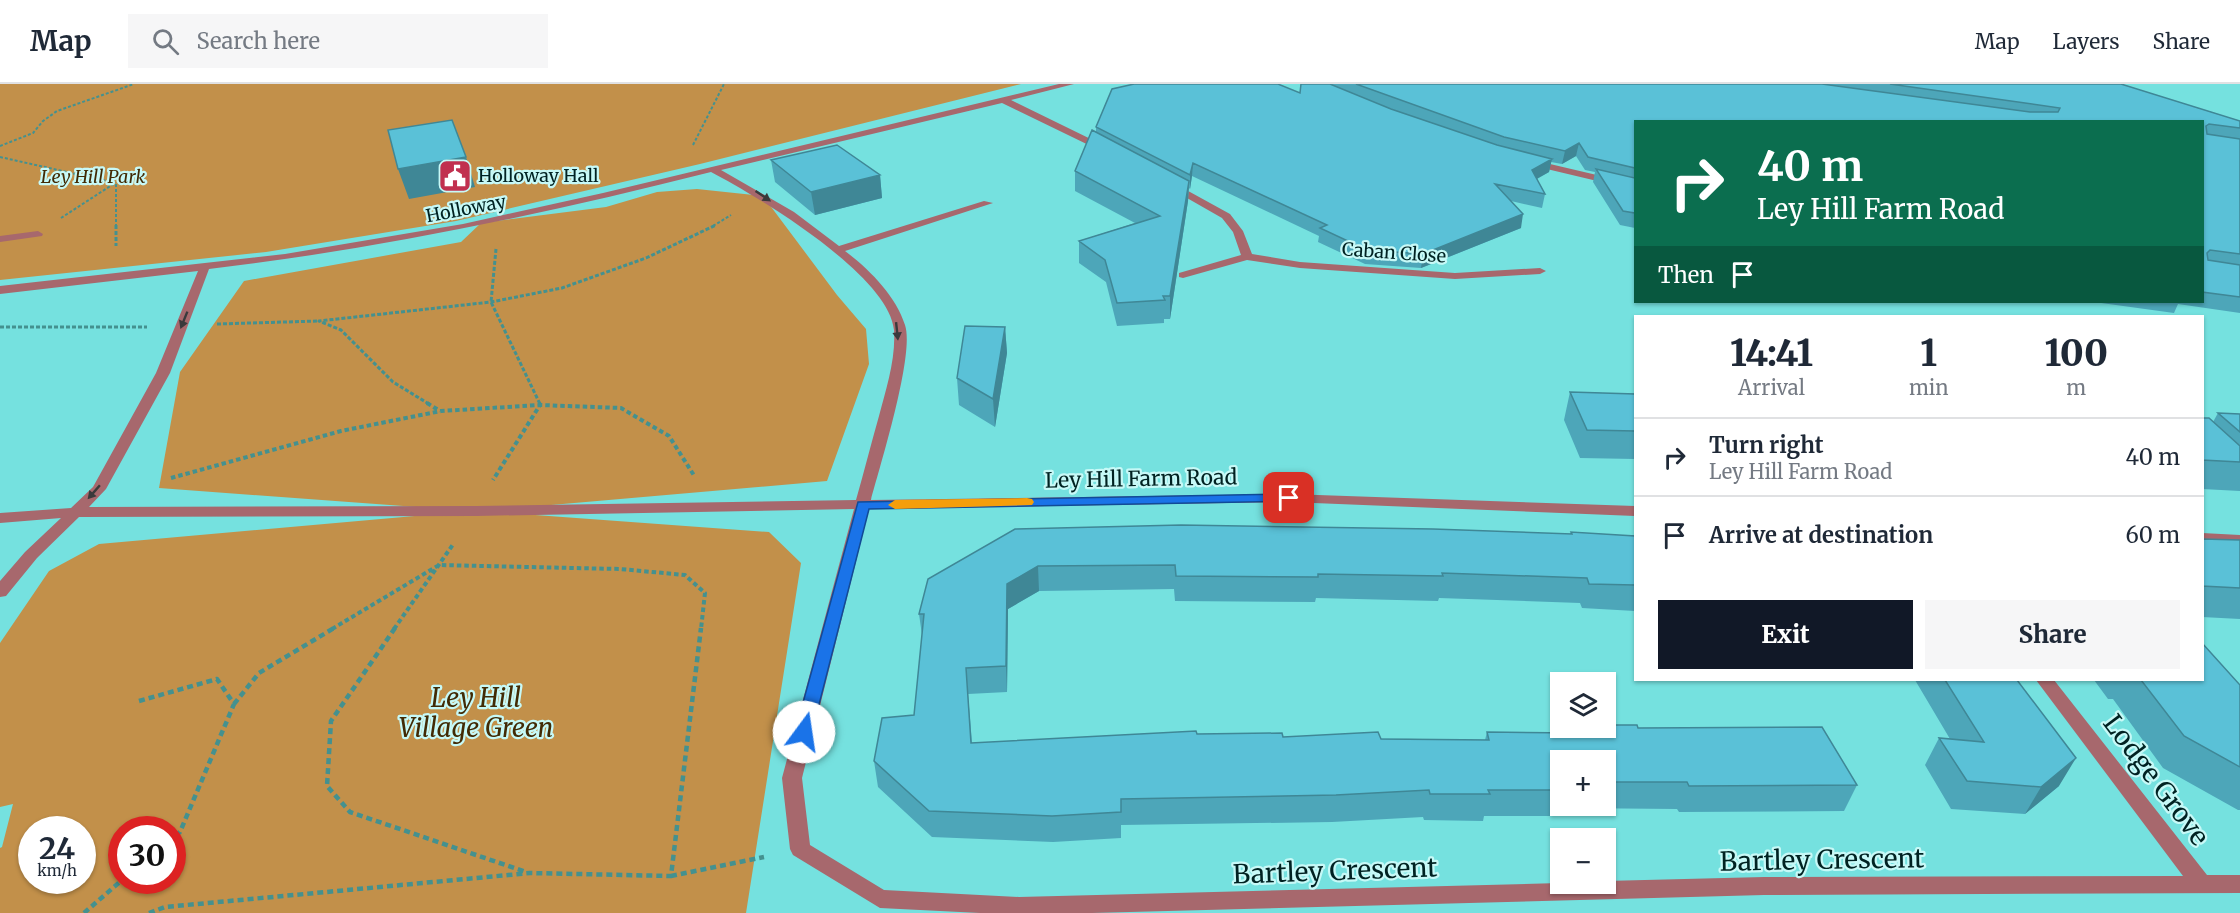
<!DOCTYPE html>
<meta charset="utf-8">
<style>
:root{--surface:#fff;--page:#f6f6f7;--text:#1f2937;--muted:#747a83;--line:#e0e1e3;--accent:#111827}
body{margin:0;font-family:Merriweather,serif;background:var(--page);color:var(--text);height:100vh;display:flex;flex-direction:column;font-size:22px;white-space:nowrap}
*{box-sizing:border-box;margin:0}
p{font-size:20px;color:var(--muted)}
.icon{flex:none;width:33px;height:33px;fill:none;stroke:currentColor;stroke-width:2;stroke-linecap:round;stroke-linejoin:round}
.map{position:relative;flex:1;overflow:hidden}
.drawer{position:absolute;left:1634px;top:231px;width:570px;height:366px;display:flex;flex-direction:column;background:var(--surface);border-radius:0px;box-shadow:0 2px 4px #0004}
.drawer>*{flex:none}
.top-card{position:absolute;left:1634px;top:36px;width:570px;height:183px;border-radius:0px;box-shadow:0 2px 4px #0004;background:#0b6e4f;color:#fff;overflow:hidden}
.fabs{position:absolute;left:1550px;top:588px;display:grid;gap:12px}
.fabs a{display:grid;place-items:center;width:66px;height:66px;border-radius:0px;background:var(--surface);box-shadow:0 2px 4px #0004;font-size:30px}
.speed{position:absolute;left:18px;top:732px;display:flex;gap:12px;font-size:30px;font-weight:700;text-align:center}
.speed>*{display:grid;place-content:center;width:78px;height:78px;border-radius:50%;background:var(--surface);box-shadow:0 2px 4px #0004;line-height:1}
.speed small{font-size:15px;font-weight:400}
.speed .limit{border:9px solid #d22;background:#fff;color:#111}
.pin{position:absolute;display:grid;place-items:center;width:51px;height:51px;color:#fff;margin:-26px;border-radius:12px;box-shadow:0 3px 9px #0006}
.me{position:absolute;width:66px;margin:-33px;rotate:14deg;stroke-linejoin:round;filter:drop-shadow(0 0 4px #0008)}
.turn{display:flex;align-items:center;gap:21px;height:126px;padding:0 24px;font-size:27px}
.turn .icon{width:78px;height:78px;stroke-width:2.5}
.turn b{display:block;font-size:42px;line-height:51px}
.then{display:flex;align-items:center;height:57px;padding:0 24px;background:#0003;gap:12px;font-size:22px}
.eta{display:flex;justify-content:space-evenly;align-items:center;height:102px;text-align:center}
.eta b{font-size:36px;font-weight:800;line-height:42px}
.primary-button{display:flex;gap:12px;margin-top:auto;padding:12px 24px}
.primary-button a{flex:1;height:69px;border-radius:0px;background:var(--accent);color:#fff;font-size:24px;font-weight:800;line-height:69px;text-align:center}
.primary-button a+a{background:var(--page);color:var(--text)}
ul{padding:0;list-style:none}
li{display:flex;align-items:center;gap:18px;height:78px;padding:0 24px;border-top:2px solid var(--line)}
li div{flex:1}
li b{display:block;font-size:22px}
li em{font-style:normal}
header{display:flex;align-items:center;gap:36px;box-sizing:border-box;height:84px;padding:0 30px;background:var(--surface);border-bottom:2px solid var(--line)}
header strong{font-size:28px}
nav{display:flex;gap:33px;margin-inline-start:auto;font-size:21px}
.search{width:420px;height:54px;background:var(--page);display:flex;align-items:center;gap:15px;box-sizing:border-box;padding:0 21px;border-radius:0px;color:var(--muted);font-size:22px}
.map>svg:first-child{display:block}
.green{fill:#c2904a;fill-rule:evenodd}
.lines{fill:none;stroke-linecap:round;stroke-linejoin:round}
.path-far3{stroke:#44918f;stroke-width:2;stroke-dasharray:3 2;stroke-linecap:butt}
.path-far2{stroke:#44918f;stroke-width:3;stroke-dasharray:4 2;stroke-linecap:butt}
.path-far1{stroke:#44918f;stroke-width:4;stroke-dasharray:4.5 3;stroke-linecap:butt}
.path{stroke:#44918f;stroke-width:4.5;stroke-dasharray:6 4;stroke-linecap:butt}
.minor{fill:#a7686d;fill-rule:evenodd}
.wall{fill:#4da6b9;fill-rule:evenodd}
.shaded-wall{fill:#3f8796}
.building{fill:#5ac1d7;stroke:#3f8796;stroke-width:1.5}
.oneway{fill:#3a3a3c}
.route{fill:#1a73e8;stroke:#114b97;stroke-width:1.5}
.slow{fill:#f59e0b}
.labels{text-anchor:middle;stroke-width:4.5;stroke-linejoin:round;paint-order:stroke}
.far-poi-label{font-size:18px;fill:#022;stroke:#c7f9f7;text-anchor:start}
.far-park-label{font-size:18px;font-style:italic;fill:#422a04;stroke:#c7f9f7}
.far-street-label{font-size:18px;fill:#022;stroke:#c7f9f7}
.street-label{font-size:21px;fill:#022;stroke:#c7f9f7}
.near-park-label{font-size:26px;font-style:italic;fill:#422a04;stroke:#c7f9f7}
.near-street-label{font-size:26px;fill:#022;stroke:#c7f9f7}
</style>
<header>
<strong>Map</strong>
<div class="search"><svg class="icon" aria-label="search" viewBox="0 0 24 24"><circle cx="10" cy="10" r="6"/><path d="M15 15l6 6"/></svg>Search here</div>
<nav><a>Map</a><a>Layers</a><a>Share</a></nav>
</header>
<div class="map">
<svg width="2240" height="829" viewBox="0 0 2240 829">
<rect width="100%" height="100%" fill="#75e1df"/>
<path class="green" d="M 0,0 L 1021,0 L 700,80 L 456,137 L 266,168 L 0,196 Z
M 697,105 L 763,112 L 837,211 L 866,245 L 869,280 L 827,397 L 482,427 L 769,448 L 801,479 L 746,829 L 0,829 L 0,764 L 2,763 L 13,720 L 0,723 L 0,559 L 49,487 L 99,460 L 471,427 L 159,404 L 180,288 L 244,197 L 461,158 L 481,139 L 606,123 L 657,108 ZM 32,746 L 82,746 L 82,796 L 32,796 ZM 122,746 L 172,746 L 172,796 L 122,796 Z"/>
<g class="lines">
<path class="path-far3" d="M 693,61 L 724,0
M 0,62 L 33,49 L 43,37 L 57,27 L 134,0
M 0,73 L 116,99 L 116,142
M 61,134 L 115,99
M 713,142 L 731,131"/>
<path class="path-far2" d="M 116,141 L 116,162
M 496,165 L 491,218 L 540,320
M 217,240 L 319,237
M 0,243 L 147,243
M 429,320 L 393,298 L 341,246 L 319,237 L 491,218 L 562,204 L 646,174 L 716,141"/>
<path class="path-far1" d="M 427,319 L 440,327
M 539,319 L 540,321 L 621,324 L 669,352 L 695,393
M 171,394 L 341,347 L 441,327 L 540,321 L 493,396
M 332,545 L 439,481 L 620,485 L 685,491 L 705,509 L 701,545
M 394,545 L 454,459"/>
<path class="path" d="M 395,544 L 331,637 L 327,702 L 350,728 L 526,788
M 139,617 L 217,595 L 234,620 L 180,748 L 172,754
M 234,620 L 259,589 L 334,544
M 671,792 L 764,773
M 84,829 L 122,796
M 149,829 L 165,823 L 530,789 L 671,792 L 701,544"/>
<path class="minor" d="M 1059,0 L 1074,0 L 1011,16 L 1107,63 L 1107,67 L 1101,67 L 1002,19 L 721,86 L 794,128 L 839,162 L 984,117 L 993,119 L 845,167 C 869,185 896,212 905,241 C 915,270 880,382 871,416 L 1289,410 L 1635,422 L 1635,432 L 1289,418 L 869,425 L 802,694 L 810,761 L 884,806 L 1019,813 L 1560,799 L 1605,800 L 1605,797 L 1764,793 L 2183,792 L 2036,596 L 2054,596 L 2207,791 L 2240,791 L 2240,809 L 1764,811 L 1092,829 L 980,829 L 880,824 L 793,771 L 790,765 L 782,694 L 854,425 L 476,432 L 79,433 L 37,474 L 6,512 L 0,513 L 0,497 L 25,468 L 61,434 L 0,439 L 0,429 L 71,424 L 93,403 L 156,289 L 198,187 L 0,210 L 0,202 L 285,170 L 463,140 L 603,109 ZM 711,88 C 757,112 889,191 894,246 C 896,275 886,305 879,332 C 871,360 864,388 856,416 L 476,422 L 89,423 L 106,405 L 170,289 L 209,185 C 379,165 545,130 711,88 Z
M 1533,76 L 1635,100 L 1635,106 L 1530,81 L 1530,77 Z
M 1170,97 L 1230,130 L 1243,147 L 1252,170 L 1300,178 L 1455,189 L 1540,184 L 1546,187 L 1540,190 L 1455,195 L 1300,184 L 1247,176 L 1183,194 L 1179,193 L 1179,189 L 1241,171 L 1233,148 L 1222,134 L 1166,102 L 1165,100 Z
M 38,147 L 43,150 L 42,152 L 0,158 L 0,152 Z
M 2202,449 L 2240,451 L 2240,461 L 2202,459 Z"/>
</g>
<path class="wall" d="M 1301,0 L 2121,0 L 2240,37 L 2240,229 L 2178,220 L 2174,229 L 2094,218 L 2202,218 L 2202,38 L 1635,38 L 1635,144 L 1620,141 L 1593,98 L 1595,88 L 1585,86 L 1576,72 L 1562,80 L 1551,78 L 1549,88 L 1537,95 L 1545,110 L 1542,124 L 1511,117 L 1521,144 L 1421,184 L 1365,180 L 1318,158 L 1319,152 L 1192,92 L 1190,105 L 1189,104 L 1188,117 L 1170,235 L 1164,235 L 1164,239 L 1117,242 L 1106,198 L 1079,179 L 1079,157 L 1135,139 L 1075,107 L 1075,87 L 1096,49 L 1096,43 L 1300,9 Z
M 771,76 L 880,91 L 882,114 L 815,131 L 775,98 Z
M 1005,243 L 1007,269 L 995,343 L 959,321 L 957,294 Z
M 1570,308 L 1635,310 L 1635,375 L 1580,374 L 1564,336 Z
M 2218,329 L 2240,330 L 2240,407 L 2202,405 L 2202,334 L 2213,338 Z
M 1015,445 L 1570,450 L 1571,448 L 1635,452 L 1635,527 L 1582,524 L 1580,519 L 1439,514 L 1438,517 L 1316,514 L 1315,518 L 1175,517 L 1174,505 L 1039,507 L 1008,525 L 1007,608 L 968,610 L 972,659 L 1197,650 L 1283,653 L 1485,656 L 1487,648 L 1570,648 L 1571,644 L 1638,644 L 1857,701 L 1844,727 L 1679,728 L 1677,725 L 1568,724 L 1565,732 L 1484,732 L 1483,737 L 1424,736 L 1423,733 L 1332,738 L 1121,741 L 1121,754 L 1053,758 L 932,753 L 878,703 L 874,677 L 914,631 L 922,551 L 919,530 ZM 1560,676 L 1605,676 L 1605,722 L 1560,722 Z
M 2202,455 L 2240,456 L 2240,535 L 2202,533 Z
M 1915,596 L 2017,596 L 2059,702 L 2025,730 L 1951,725 L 1925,681 L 1939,654 L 1950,655 Z
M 2094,596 L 2202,596 L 2240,601 L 2240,726 L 2238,726 L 2163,684 L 2113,615 L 2108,615 Z"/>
<path class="shaded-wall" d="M 1579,59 L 1576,72 L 1562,80 L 1565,67 Z
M 466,73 L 475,103 L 409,115 L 398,85 Z
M 1552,75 L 1549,88 L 1529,99 L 1532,86 Z
M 1193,79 L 1192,92 L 1190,105 L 1190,91 Z
M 880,91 L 882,114 L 815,131 L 811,108 Z
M 1189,97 L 1188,117 L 1170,235 L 1170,212 Z
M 1523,130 L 1521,144 L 1421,184 L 1423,170 Z
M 1005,243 L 1007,269 L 995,343 L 993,315 Z
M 1038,482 L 1039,507 L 1008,525 L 1007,608 L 1006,582 L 1007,500 Z
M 2076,674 L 2059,702 L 2025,730 L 2041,703 Z"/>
<path class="building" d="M 1134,0 L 1278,0 L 1300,9 L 1301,0 L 1330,0 L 1391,25 L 1497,61 L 1552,75 L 1532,86 L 1545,110 L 1495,100 L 1523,130 L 1423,170 L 1367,166 L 1320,144 L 1327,141 L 1193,79 L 1190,91 L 1096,43 L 1112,5 Z
M 1356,0 L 1822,0 L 2030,28 L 2058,28 L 2060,24 L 1890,0 L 2121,0 L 2240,37 L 2240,44 L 2209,40 L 2206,42 L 2207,50 L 2240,55 L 2240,170 L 2210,166 L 2207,169 L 2208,176 L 2240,181 L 2240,213 L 2202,208 L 2202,38 L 1635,38 L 1635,84 L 1588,73 L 1579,59 L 1565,67 L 1504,53 Z
M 452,36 L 466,73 L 398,85 L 388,46 Z
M 1092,46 L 1189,97 L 1170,212 L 1163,212 L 1165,216 L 1117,219 L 1105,176 L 1079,157 L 1160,132 L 1075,87 Z
M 837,61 L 880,91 L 811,108 L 771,76 Z
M 1596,85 L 1635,94 L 1635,129 L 1623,127 Z
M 965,242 L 1005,243 L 993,315 L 957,294 Z
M 1570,308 L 1635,310 L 1635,347 L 1587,346 Z
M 2218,329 L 2240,330 L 2240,348 Z
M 2202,334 L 2209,334 L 2240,362 L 2240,378 L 2202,376 Z
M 1181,441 L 1433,445 L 1572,450 L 1571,448 L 1635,452 L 1635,501 L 1589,500 L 1587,494 L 1442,489 L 1443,492 L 1318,490 L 1318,493 L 1176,492 L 1175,481 L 1038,482 L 1007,500 L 1006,582 L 966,584 L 971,659 L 1196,647 L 1197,650 L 1282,649 L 1283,653 L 1378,648 L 1381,655 L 1489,656 L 1487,648 L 1575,649 L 1573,644 L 1605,644 L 1605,641 L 1637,641 L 1638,644 L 1822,643 L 1857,701 L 1689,702 L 1687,698 L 1605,698 L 1605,676 L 1560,676 L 1560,706 L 1488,706 L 1490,710 L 1430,710 L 1429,706 L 1336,711 L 1121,715 L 1121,728 L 1052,732 L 929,727 L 874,677 L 882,634 L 914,631 L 924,530 L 919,530 L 928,495 L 1015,445 Z
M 2202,455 L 2240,456 L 2240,504 L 2202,502 Z
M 2202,559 L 2240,601 L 2240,683 L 2184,652 L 2141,596 L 2202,596 Z
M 1945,596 L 2017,596 L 2076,674 L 2041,703 L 1967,697 L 1939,654 L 1984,658 Z"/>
<defs><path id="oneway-solid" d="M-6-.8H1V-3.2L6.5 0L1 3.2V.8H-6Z" transform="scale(1.5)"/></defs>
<g class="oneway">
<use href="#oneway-solid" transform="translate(763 112) rotate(34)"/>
<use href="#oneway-solid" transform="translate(184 236) rotate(112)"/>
<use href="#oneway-solid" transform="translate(897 247) rotate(84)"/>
<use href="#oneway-solid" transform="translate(94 408) rotate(131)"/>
</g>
<path class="route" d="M 1289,410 L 1296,414 L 1294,417 L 869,425 L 812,648 L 810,653 L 804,655 L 798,653 L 795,648 L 858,418 Z"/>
<path class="slow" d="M 1027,414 L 1032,415 L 1034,418 L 1032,421 L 895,425 L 888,421 L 895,416 Z"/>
<defs>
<g id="civic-square" transform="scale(1.725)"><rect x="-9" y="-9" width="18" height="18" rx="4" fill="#c1304f" stroke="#c7f9f7"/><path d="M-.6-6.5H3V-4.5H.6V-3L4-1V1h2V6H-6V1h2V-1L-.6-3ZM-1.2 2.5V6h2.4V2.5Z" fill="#fff"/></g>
</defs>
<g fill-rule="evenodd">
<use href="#civic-square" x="455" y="92"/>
</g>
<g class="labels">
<g class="far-poi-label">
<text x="478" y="98">Holloway Hall</text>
</g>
<g class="far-park-label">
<text x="93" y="99">Ley Hill Park</text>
</g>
<g class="far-street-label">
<text transform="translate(466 125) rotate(-11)" y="6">Holloway</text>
<text transform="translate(1394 169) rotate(4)" y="6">Caban Close</text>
</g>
<g class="street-label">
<text transform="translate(1141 395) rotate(-1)" y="7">Ley Hill Farm Road</text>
</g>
<g class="near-park-label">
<text x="476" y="623">Ley Hill<tspan x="476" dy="30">Village Green</tspan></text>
</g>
<g class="near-street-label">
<text transform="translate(2156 696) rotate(53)" y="9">Lodge Grove</text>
<text transform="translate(1822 776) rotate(-1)" y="9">Bartley Crescent</text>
<text transform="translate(1335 787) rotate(-2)" y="9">Bartley Crescent</text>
</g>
</g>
</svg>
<div class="fabs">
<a><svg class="icon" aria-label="layers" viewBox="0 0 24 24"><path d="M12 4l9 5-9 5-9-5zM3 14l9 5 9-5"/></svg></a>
<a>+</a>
<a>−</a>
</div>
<div class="speed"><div>24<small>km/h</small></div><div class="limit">30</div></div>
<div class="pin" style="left:1289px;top:414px;background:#d93025"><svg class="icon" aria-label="arrive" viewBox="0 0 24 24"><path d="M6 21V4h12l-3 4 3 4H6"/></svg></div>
<svg class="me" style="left:804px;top:648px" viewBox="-20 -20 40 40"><circle r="19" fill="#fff"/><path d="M0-13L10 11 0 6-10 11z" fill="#1a73e8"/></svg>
<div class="top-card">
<div class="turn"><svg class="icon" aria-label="right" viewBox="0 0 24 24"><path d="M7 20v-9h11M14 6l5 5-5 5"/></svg><div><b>40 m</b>Ley Hill Farm Road</div></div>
<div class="then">Then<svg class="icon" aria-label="arrive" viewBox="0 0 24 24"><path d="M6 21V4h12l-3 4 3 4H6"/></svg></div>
</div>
<section class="drawer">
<div class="eta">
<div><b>14:41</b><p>Arrival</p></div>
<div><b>1</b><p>min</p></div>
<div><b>100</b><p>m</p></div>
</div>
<ul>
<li><svg class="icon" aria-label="right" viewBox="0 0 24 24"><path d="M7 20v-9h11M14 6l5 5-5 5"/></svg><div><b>Turn right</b><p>Ley Hill Farm Road</p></div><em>40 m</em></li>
<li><svg class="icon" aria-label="arrive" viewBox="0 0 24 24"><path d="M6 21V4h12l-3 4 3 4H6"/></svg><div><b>Arrive at destination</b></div><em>60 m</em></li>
</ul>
<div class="primary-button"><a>Exit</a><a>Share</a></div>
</section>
</div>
